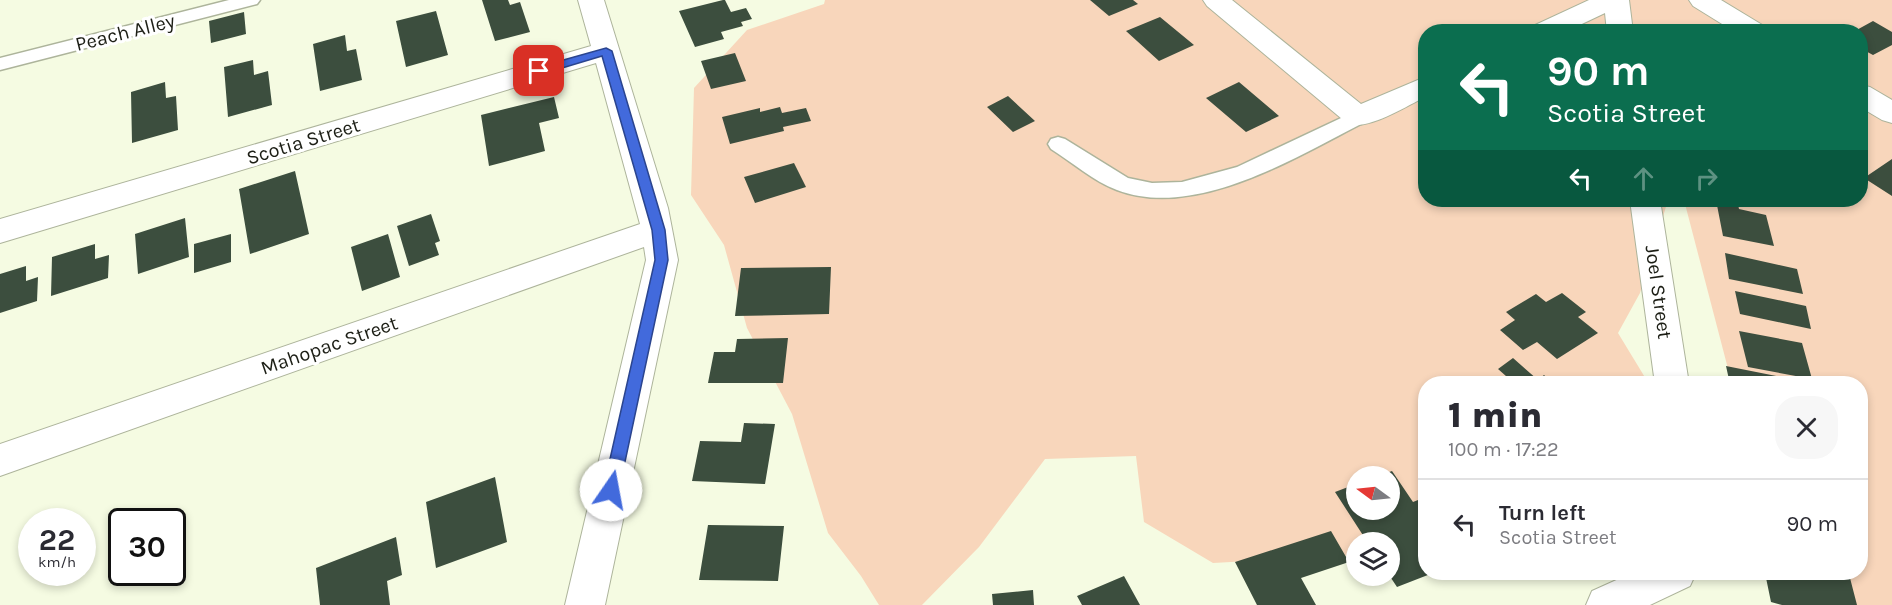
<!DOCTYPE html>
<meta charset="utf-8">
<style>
:root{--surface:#fff;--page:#f7f7f7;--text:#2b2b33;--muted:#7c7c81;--line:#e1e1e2}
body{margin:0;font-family:Karla,sans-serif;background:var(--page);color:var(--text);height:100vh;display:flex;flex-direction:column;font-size:22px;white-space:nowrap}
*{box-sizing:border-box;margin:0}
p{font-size:20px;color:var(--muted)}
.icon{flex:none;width:33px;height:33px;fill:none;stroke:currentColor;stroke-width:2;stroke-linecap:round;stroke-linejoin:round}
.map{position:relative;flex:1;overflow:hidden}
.panel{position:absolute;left:1418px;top:376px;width:450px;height:204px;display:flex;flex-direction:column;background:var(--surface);border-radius:24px;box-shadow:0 3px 9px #0003}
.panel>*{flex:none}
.top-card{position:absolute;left:1418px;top:24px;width:450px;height:183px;border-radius:24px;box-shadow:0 3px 9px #0003;background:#0b6e4f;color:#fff;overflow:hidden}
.needle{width:39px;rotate:285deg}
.buttons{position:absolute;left:1346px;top:466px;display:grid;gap:12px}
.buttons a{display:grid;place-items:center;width:54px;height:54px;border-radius:50%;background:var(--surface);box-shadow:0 3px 9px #0003;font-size:30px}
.speed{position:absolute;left:18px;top:508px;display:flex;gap:12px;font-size:30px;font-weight:700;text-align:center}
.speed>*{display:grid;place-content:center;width:78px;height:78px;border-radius:50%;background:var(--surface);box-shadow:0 3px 9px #0003;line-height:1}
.speed small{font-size:15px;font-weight:400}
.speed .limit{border:3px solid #111;border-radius:9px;background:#fff;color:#111}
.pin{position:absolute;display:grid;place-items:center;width:51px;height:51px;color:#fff;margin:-26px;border-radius:12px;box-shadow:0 3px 9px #0006}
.me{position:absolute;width:66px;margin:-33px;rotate:12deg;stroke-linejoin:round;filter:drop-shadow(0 0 4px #0008)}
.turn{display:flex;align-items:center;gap:21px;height:126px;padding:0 30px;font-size:27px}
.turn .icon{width:78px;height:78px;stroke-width:2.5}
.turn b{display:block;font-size:42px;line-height:51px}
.lanes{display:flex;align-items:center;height:57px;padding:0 30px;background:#0003;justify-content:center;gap:30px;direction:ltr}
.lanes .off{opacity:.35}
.round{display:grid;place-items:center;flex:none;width:63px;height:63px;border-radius:24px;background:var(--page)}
.headline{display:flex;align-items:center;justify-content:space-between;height:102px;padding:0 30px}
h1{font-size:36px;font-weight:800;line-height:45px}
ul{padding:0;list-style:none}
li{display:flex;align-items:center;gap:18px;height:90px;padding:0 30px;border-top:2px solid var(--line)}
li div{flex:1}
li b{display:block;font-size:22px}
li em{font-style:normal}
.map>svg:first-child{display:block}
.green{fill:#f8d6bb;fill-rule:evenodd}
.building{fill:#3c4e3e}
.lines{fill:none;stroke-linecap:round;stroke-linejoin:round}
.lane-casing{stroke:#adb49b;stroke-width:3}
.street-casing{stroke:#adb49b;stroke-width:2}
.lane{fill:#fff;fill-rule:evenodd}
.street{fill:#fff;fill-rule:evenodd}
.route{fill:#426adc;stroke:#2b458f;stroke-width:1.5}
.labels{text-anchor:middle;stroke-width:6;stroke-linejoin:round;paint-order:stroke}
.street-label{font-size:20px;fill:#1c1e15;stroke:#fff}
</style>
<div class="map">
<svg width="1892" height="605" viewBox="0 0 1892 605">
<rect width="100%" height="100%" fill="#f5fbe2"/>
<path class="green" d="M 825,0 L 1892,0 L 1892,605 L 1812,605 L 1798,573 L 1860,573 L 1860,384 L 1732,384 L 1684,200 L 1860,200 L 1860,32 L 1425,32 L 1425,200 L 1668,200 L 1640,293 L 1618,333 L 1649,384 L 1425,384 L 1425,551 L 1389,543 L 1356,543 L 1356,555 L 1213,563 L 1144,522 L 1136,456 L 1045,459 L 979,547 L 922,605 L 879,605 L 861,576 L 828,533 L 792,414 L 747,328 L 724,245 L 691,195 L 694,88 L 747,30 L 824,4 ZM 1356,477 L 1389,477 L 1389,510 L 1356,510 Z"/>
<path class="building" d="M 482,0 L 508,0 L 510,5 L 520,2 L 530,32 L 495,41 Z
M 723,0 L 725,0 L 731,12 L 746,8 L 752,19 L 741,22 L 743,26 L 721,32 L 724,39 L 695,47 L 679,11 Z
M 1090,0 L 1133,0 L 1138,4 L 1109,16 Z
M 436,11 L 448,55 L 406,67 L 396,21 Z
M 244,12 L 246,34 L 211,43 L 209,21 Z
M 1160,17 L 1194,45 L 1159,61 L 1126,31 Z
M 1873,21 L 1892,32 L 1892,45 L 1873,55 L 1860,48 L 1860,32 L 1853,32 Z
M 345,35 L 347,51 L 356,49 L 362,80 L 320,91 L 313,44 Z
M 735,53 L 746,81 L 711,89 L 701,61 Z
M 253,60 L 254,75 L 268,71 L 272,105 L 228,117 L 224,67 Z
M 165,82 L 166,98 L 176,96 L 178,130 L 132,143 L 131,92 Z
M 1239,82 L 1279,116 L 1246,132 L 1206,98 Z
M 1008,96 L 1035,121 L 1013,132 L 987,107 Z
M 554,97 L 559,118 L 539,123 L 545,151 L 489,166 L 481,115 Z
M 780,107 L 782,113 L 806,108 L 811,121 L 783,127 L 784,131 L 730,144 L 722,117 L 760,108 L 760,112 Z
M 1892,159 L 1892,196 L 1864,178 Z
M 794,163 L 806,187 L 755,203 L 744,177 Z
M 295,171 L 309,234 L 250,254 L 239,189 Z
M 1716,200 L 1737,200 L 1739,209 L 1766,215 L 1774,246 L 1723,236 Z
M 431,214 L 440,241 L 435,243 L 439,255 L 409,266 L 397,226 Z
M 185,218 L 189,257 L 138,274 L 135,234 Z
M 231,234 L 231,262 L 194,273 L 194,244 Z
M 388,234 L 400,277 L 362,291 L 351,247 Z
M 95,244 L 95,259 L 109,255 L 108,278 L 51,296 L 52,257 Z
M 1725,253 L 1797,269 L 1803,294 L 1729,279 Z
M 26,266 L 26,281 L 38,277 L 37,301 L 0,313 L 0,274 Z
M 831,267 L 829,314 L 735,316 L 741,268 Z
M 1735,291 L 1806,306 L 1811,329 L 1740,314 Z
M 1562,293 L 1586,312 L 1578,317 L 1598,333 L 1557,359 L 1537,342 L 1523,350 L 1500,330 L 1515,320 L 1506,312 L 1536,294 L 1546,302 Z
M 1739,331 L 1802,343 L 1812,379 L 1748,367 Z
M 788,338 L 783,383 L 708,383 L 714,352 L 735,352 L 737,339 Z
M 1513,358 L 1538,380 L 1544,375 L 1554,384 L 1515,384 L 1498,369 Z
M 1726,366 L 1812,383 L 1811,384 L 1730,384 Z
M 744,423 L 775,424 L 765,484 L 692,481 L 700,441 L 741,442 Z
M 1392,471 L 1413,502 L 1418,500 L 1425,510 L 1425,573 L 1433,573 L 1397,587 L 1389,575 L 1389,543 L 1368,543 L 1335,492 L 1356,484 L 1356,510 L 1389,510 L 1389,477 L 1376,477 Z
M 495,477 L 507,542 L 436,568 L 426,502 Z
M 708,525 L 784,526 L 778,581 L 699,580 Z
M 1331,531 L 1349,562 L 1301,578 L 1316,605 L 1257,605 L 1235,562 Z
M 396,537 L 402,575 L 387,581 L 390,605 L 320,605 L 316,568 Z
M 1765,573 L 1828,573 L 1850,578 L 1857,605 L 1782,605 L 1771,602 Z
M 1124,576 L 1140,605 L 1082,605 L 1077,596 Z
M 1033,590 L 1034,605 L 993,605 L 992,594 Z"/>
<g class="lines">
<g class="lane-casing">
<path id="lane" d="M 229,0 L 260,0 L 257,4 L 0,70 L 0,58 Z
M 1358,110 L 1365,112 L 1368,117 L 1365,122 C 1296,157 1196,220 1117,190 C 1093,181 1072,162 1051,149 L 1048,144 L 1051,139 L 1058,137 L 1065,139 L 1128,178 L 1152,183 L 1182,182 L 1237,167 Z"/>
</g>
<g class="street-casing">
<path id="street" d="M 578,0 L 604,0 L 668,208 L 678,260 L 605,605 L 565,605 L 646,260 L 644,247 L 0,476 L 0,444 L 640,224 L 596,63 L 0,243 L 0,219 L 591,46 Z
M 1203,0 L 1232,0 L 1361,104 L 1425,77 L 1425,97 C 1405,107 1369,130 1348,124 L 1207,6 Z
M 1589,0 L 1629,0 L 1633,32 L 1607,32 L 1605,13 L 1565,32 L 1529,32 L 1533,26 Z
M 1689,0 L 1721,0 L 1764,26 L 1768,32 L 1735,32 L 1693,6 Z
M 1860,85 L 1870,87 L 1892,100 L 1892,123 L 1882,120 L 1860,107 Z
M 1630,200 L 1660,200 L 1689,384 L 1655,384 Z
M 1632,573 L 1696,573 L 1690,586 L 1650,605 L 1586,605 L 1592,591 Z"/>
</g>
<use href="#lane" class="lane"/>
<use href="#street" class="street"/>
</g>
<path class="route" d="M 606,48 L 612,51 L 665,230 L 668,260 L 619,490 L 616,495 L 611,497 L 605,495 L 603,490 L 655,260 L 652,230 L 602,56 L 539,75 L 533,71 L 535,68 Z"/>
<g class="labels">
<g class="street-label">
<text transform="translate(125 32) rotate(-14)" y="7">Peach Alley</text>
<text transform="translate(303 141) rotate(-17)" y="7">Scotia Street</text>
<text transform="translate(1659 292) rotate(82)" y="7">Joel Street</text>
<text transform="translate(329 345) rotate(-19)" y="7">Mahopac Street</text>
</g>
</g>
</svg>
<div class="buttons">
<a><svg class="needle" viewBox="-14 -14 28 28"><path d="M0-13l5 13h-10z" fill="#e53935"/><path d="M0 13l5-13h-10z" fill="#7c7c81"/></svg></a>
<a><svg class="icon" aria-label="layers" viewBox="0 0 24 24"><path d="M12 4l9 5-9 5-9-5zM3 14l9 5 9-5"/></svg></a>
</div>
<div class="speed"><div>22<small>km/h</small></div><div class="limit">30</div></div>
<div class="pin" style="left:539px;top:71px;background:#d93025"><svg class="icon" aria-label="arrive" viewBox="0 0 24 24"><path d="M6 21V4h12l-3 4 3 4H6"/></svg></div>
<svg class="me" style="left:611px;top:490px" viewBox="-20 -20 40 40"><circle r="19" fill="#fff"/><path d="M0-13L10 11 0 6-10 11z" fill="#426adc"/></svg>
<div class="top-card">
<div class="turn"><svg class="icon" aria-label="left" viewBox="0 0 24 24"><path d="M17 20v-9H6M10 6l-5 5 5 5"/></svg><div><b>90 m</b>Scotia Street</div></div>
<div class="lanes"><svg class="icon" aria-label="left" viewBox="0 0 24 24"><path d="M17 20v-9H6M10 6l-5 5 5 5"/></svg><svg class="icon off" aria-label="ahead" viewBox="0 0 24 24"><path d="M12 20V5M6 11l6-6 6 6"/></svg><svg class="icon off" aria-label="right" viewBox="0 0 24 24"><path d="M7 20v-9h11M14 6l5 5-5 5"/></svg></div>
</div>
<section class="panel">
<div class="headline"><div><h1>1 min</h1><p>100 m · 17:22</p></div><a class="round"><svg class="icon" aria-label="close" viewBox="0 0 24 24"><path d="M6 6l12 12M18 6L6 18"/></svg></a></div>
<ul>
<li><svg class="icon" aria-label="left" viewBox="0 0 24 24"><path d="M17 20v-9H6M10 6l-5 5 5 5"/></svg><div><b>Turn left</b><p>Scotia Street</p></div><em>90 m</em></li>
</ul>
</section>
</div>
